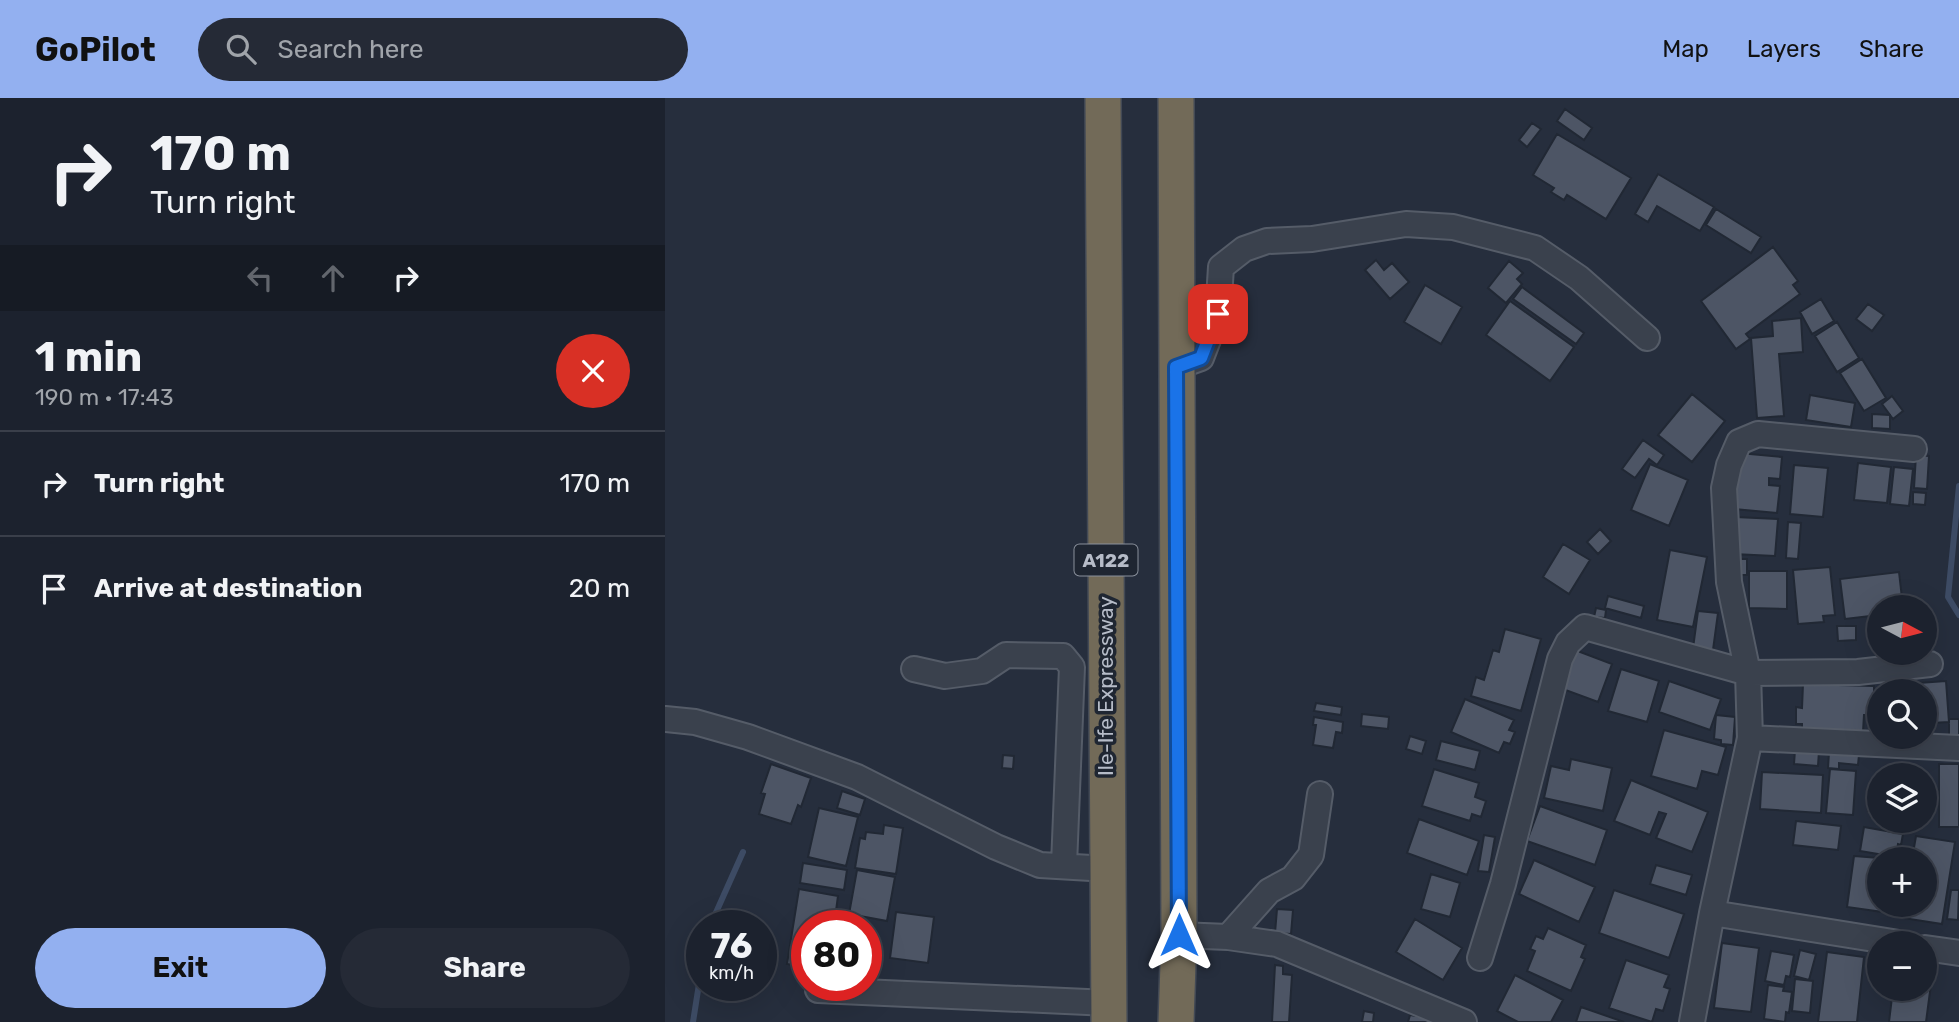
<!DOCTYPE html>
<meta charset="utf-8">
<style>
:root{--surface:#1c222e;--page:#252a36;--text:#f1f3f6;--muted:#a0a4aa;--line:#3a3f4a;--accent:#93b0f0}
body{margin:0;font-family:Rubik,sans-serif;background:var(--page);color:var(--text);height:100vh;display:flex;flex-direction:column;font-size:26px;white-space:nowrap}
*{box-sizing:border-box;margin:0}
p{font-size:23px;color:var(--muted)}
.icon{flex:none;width:38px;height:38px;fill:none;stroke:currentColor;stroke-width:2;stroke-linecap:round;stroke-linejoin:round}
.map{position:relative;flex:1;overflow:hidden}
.panel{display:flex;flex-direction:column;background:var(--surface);width:665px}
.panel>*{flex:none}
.top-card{background:#1c222e;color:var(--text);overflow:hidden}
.needle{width:46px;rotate:97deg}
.tools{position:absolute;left:1202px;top:497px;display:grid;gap:14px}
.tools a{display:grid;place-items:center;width:70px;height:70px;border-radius:50%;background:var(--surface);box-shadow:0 7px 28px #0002,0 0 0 2px var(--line);font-size:35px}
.speed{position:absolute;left:21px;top:812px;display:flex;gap:14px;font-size:35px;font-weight:700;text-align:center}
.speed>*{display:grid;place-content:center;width:91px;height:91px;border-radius:50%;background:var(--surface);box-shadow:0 7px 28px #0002,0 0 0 2px var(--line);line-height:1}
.speed small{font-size:18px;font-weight:400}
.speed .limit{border:10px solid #d22;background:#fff;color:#111}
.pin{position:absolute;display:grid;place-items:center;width:60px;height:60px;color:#fff;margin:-30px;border-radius:14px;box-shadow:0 4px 10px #0006}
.me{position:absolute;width:77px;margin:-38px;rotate:0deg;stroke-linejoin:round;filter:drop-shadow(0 0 5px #0008)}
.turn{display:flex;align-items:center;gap:24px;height:147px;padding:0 35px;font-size:32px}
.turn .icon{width:91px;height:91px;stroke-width:2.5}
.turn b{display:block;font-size:49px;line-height:60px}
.lanes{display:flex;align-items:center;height:66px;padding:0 35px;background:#0003;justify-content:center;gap:35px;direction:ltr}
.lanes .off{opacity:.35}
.round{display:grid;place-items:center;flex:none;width:74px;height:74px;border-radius:37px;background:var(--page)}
.overview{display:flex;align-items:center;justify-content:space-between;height:119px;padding:0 35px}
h1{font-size:42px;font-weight:700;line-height:52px}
.button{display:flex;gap:14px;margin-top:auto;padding:14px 35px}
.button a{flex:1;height:80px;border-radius:42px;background:var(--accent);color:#111;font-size:28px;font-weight:700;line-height:80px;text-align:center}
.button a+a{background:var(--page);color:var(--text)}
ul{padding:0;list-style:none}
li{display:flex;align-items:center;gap:21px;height:105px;padding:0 35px;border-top:2px solid var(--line)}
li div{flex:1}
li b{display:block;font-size:26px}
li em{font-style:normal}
header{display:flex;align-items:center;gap:42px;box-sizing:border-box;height:98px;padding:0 35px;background:var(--accent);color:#111}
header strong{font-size:33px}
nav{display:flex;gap:38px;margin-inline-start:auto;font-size:24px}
.search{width:490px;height:63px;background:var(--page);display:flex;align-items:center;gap:18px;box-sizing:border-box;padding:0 24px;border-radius:38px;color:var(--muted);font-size:26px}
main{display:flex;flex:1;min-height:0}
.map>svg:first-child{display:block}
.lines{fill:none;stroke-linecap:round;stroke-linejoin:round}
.stream{stroke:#3d4b64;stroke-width:6}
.building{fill:#4d5565;stroke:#212834;stroke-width:2}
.minor-casing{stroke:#555c68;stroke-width:28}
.highway-casing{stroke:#424955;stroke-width:38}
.minor{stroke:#3a414d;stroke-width:24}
.highway{stroke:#726a58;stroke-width:35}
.route-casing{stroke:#114b97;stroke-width:18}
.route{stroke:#1a73e8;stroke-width:12}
.labels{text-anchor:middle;stroke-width:7;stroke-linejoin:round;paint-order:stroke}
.shield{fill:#1f2632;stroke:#898f9b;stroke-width:2}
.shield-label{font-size:19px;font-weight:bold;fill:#b6bcc8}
.street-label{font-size:21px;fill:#b6bcc8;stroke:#1f2632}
</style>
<header>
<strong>GoPilot</strong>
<div class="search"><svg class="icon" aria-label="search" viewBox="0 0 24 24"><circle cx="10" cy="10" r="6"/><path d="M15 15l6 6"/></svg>Search here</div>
<nav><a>Map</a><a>Layers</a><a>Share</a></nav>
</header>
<main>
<section class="panel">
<div class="top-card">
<div class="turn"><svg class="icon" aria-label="right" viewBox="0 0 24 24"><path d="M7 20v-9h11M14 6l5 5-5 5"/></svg><div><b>170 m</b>Turn right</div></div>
<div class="lanes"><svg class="icon off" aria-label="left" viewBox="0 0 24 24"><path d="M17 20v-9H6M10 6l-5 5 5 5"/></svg><svg class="icon off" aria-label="ahead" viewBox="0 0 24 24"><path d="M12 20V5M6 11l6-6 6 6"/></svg><svg class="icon" aria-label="right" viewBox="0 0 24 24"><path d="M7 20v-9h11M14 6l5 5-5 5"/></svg></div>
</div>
<div class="overview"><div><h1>1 min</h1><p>190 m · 17:43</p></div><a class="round" style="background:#d93025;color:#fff"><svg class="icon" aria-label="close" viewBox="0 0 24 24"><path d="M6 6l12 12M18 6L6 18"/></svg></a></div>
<ul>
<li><svg class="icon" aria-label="right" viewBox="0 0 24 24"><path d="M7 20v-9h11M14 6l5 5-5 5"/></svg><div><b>Turn right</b></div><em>170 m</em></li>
<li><svg class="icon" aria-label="arrive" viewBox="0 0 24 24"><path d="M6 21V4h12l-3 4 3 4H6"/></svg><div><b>Arrive at destination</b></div><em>20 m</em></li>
</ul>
<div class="button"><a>Exit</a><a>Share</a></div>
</section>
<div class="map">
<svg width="1294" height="924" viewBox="0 0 1294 924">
<rect width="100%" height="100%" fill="#262e3d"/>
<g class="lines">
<path class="stream" d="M 1294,388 L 1283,499 L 1294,517
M 45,828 L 78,754
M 28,924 L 37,867"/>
</g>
<path class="building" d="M 900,11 L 927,30 L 919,42 L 892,23 Z
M 867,25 L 876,31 L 862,49 L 854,42 Z
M 892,36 L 966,80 L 941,121 L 902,97 L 899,102 L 886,94 L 889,90 L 868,77 Z
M 993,76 L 1049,109 L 1035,133 L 992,108 L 983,124 L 970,116 Z
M 1051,111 L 1096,139 L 1086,155 L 1041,127 Z
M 1108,149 L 1133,183 L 1128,187 L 1135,196 L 1081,236 L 1085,241 L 1071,251 L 1036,203 Z
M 711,162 L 719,172 L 727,165 L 744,184 L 725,201 L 700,172 Z
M 844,163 L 858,175 L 852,181 L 857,186 L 841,205 L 823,190 Z
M 760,187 L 797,209 L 776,246 L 739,224 Z
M 857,189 L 919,235 L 911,246 L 848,201 Z
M 1156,201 L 1169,223 L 1147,236 L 1135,214 Z
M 845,203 L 909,249 L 885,283 L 821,237 Z
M 1203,206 L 1219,217 L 1207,233 L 1191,221 Z
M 1136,220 L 1138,254 L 1114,256 L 1119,318 L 1092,320 L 1086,240 L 1108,238 L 1107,223 Z
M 1172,224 L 1194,260 L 1172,274 L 1150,238 Z
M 1197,261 L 1221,300 L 1199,313 L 1175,275 Z
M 1027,296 L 1060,323 L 1027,364 L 993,337 Z
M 1145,297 L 1190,305 L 1186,329 L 1141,322 Z
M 1227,298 L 1238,313 L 1228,321 L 1217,306 Z
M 1207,316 L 1225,317 L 1225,331 L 1207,330 Z
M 978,342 L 999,357 L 992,367 L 984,361 L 970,380 L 957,371 Z
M 1074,355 L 1117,359 L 1115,381 L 1104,380 L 1104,387 L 1115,388 L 1112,415 L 1069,411 Z
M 1251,357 L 1264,358 L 1262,391 L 1249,390 Z
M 1193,365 L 1226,369 L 1222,405 L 1189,402 Z
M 985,366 L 1023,382 L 1004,428 L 966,412 Z
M 1129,367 L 1163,370 L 1158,419 L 1125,416 Z
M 1229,369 L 1248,371 L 1244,408 L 1225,406 Z
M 1248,394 L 1261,395 L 1260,407 L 1248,406 Z
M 1070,419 L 1113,421 L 1110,458 L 1068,456 Z
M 1123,424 L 1136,425 L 1133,461 L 1121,460 Z
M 935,431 L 946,443 L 933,456 L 922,444 Z
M 898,446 L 925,462 L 904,496 L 878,479 Z
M 1005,452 L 1042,459 L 1028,529 L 992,522 Z
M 1066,461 L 1082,461 L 1082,477 L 1066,477 Z
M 1165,469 L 1170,517 L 1158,518 L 1159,524 L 1133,526 L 1128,472 Z
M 1084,473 L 1122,473 L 1122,511 L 1084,510 Z
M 1234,474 L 1238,509 L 1214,509 L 1214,517 L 1180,521 L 1175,481 Z
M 943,498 L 979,508 L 976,520 L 940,510 Z
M 931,510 L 941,512 L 940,520 L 929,519 Z
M 1033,513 L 1053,515 L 1048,552 L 1028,550 Z
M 1172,528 L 1191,528 L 1191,542 L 1173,543 Z
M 840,531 L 876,541 L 856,613 L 806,598 L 811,579 L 819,582 L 828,552 L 834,554 Z
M 910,552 L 947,566 L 933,604 L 895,590 Z
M 956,571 L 994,583 L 982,624 L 943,613 Z
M 1004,583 L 1056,601 L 1045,632 L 994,614 Z
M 1281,583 L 1284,624 L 1266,625 L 1265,606 L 1260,607 L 1260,593 L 1253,593 L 1253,585 Z
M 1138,586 L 1209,588 L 1209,617 L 1199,617 L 1198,634 L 1137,633 L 1137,626 L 1131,626 L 1131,609 L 1137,610 Z
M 800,601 L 849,622 L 844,632 L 850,634 L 845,646 L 839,644 L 834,655 L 786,634 Z
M 651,605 L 677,609 L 676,617 L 649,613 Z
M 1260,609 L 1262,609 L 1263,631 L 1260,631 Z
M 697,616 L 724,619 L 723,631 L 696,628 Z
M 1051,617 L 1070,619 L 1068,647 L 1056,646 L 1056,642 L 1049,641 Z
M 649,619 L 678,624 L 677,635 L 671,634 L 668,650 L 648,647 L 651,627 L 648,627 Z
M 1284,621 L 1294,621 L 1294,641 L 1284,641 Z
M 999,632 L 1061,649 L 1053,677 L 1037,673 L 1032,691 L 986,678 Z
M 745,638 L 761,643 L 757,656 L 741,651 Z
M 776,643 L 815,653 L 810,672 L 771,662 Z
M 1130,652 L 1154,653 L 1153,668 L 1129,666 Z
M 1164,654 L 1194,657 L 1193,667 L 1174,665 L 1174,671 L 1163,670 Z
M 338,657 L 349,658 L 348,671 L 337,670 Z
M 906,661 L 947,670 L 938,713 L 879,700 L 886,668 L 904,672 Z
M 106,666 L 146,680 L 136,709 L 133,707 L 126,726 L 94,716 L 100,696 L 96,695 Z
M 1274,666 L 1294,666 L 1294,729 L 1274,729 Z
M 769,671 L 814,685 L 810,699 L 821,703 L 816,719 L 807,716 L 805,723 L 757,708 Z
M 1165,671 L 1191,673 L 1188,717 L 1161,715 Z
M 1097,674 L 1158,677 L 1156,715 L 1095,711 Z
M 966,682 L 1043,714 L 1027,754 L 991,740 L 1001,716 L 994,714 L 985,737 L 949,723 Z
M 177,693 L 200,701 L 195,717 L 172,710 Z
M 1208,701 L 1214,701 L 1214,719 L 1206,719 L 1207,714 L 1203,713 L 1204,705 L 1207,706 Z
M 875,708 L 942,732 L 930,767 L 862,743 Z
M 154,710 L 193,719 L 181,768 L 143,759 Z
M 754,721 L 814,743 L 802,777 L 742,755 Z
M 1131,723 L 1176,728 L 1173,752 L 1128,747 Z
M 219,727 L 238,730 L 231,776 L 190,770 L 195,740 L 200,741 L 201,734 L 218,736 Z
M 1199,729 L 1238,736 L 1236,747 L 1233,746 L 1231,759 L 1195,753 Z
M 819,737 L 830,739 L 824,774 L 813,773 Z
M 1251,738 L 1290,744 L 1277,826 L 1238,820 L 1240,807 L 1260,807 L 1260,761 L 1247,761 Z
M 1189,758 L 1227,761 L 1214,761 L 1214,807 L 1226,807 L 1225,815 L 1182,809 Z
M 869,762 L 930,789 L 914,824 L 854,796 Z
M 138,765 L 182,772 L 179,792 L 135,785 Z
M 991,767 L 1027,777 L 1021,797 L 985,786 Z
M 192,772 L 230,779 L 222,823 L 184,816 Z
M 766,776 L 795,785 L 785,819 L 756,811 Z
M 134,791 L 173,798 L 169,828 L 142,828 L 142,869 L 122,866 Z
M 949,792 L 1019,816 L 1004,860 L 934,835 Z
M 1286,792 L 1294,792 L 1293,822 L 1282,821 Z
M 612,811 L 628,812 L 626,836 L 610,835 Z
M 231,814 L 269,819 L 263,865 L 225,860 Z
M 750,821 L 797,850 L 778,882 L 731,854 Z
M 883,830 L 921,847 L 916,859 L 920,861 L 906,893 L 862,873 L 870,853 L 865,851 L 871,838 L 878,841 Z
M 1057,845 L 1094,850 L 1086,914 L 1049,910 Z
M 1135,852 L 1151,856 L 1144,882 L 1129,878 Z
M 1106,853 L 1129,857 L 1125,879 L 1121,878 L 1119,887 L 1100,883 Z
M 1162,854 L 1199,859 L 1192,924 L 1153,924 Z
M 961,862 L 1004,877 L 999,889 L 1005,891 L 998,913 L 991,911 L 987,924 L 944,910 Z
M 610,867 L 618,868 L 618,876 L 627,877 L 624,924 L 607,924 Z
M 1260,870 L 1268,871 L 1261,924 L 1224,924 L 1228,891 L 1260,891 Z
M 850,877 L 898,902 L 886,924 L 853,924 L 832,913 Z
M 1130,881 L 1148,883 L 1145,915 L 1127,913 Z
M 1103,887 L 1119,889 L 1118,893 L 1127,894 L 1124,915 L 1121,914 L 1120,924 L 1099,921 Z
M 916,909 L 959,924 L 911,924 Z
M 699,913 L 709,915 L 708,924 L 697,924 Z
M 745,917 L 788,924 L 743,924 Z"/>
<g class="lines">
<g class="minor-casing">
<path id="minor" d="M 511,269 L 536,260 L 553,216 L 556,169 L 579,151 L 602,143 L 647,141 L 741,126 L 788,129 L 870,150 L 914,180 L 982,240
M 249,571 L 280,578 L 317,573 L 341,557 L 398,558 L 407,569 L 399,767
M 0,621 L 30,624 L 83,639 L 192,679 L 331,749 L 375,767 L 443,771
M 1085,640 L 1294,650
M 1047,815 L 1234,845
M 514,837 L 563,839 L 612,846 L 799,924
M 563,839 L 604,793 L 628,780 L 646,757 L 655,696
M 1260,850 L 1294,855
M 815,860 L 838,786 L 895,561 L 903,545 L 920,529 L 1083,575 L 1193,574 L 1265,566
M 153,892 L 444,905
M 1027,924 L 1047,815 L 1085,640 L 1083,575 L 1064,484 L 1059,390 L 1064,367 L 1074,344 L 1093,336 L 1249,351"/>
</g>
<g class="highway-casing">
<path id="highway" d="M 438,0 L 444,924
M 511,924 L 514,837 L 511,0"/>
</g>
<use href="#minor" class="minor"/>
<use href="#highway" class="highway"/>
</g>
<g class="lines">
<g class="route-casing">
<path id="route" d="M 514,837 L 511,269 L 536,260 L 553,216"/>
</g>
<use href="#route" class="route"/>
</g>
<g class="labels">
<rect class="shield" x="409.5" y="446.5" width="63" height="31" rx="5"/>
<g class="shield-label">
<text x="441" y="469">A122</text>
</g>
<g class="street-label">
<text transform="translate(441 588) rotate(-90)" y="7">Ile-Ife Expressway</text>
</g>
</g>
</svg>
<div class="tools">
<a><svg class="needle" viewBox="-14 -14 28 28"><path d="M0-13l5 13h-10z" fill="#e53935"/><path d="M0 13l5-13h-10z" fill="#a0a4aa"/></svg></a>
<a><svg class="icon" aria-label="search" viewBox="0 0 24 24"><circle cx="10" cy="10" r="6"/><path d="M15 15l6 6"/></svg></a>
<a><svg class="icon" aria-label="layers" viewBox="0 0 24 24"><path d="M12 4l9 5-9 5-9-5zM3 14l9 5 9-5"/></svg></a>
<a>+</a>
<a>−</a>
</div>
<div class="speed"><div>76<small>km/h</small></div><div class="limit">80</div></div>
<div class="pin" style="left:553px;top:216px;background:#d93025"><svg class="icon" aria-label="arrive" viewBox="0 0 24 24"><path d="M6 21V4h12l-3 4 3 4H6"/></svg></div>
<svg class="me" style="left:514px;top:837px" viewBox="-20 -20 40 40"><path d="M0-17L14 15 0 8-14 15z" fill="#1a73e8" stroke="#fff" stroke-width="4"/></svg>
</div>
</main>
